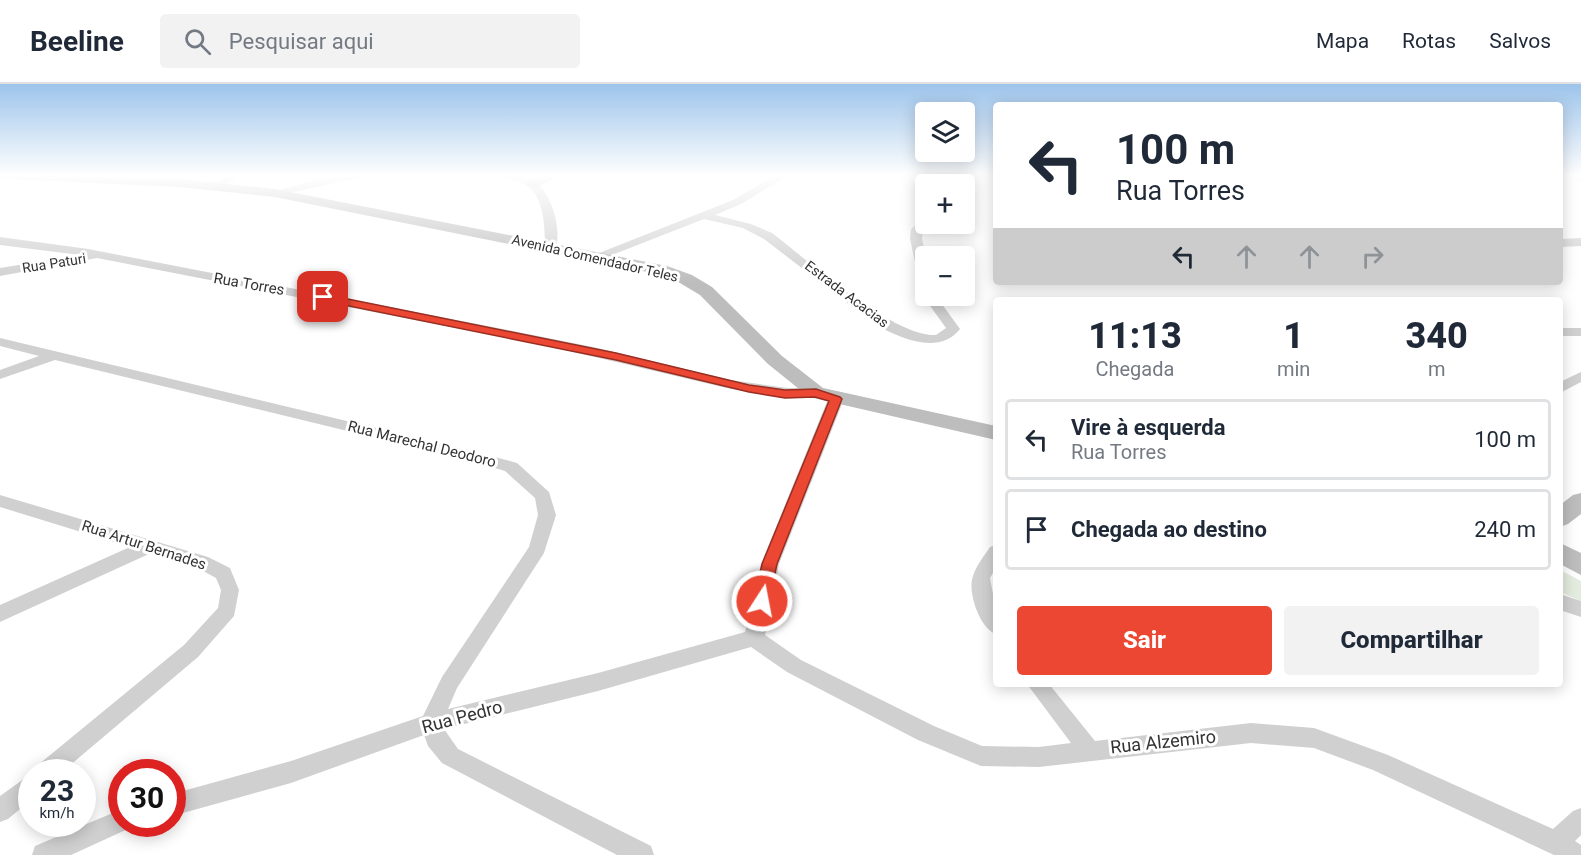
<!DOCTYPE html>
<html lang="pt">
<meta charset="utf-8">
<style>
:root{--surface:#fff;--page:#f2f2f3;--text:#1f2937;--muted:#747a83;--line:#e0e1e3;--accent:#ec4733}
body{margin:0;font-family:Roboto,sans-serif;background:var(--page);color:var(--text);height:100vh;display:flex;flex-direction:column;font-size:22px;white-space:nowrap}
*{box-sizing:border-box;margin:0}
p{font-size:20px;color:var(--muted)}
.icon{flex:none;width:33px;height:33px;fill:none;stroke:currentColor;stroke-width:2;stroke-linecap:round;stroke-linejoin:round}
.map{position:relative;flex:1;overflow:hidden}
.side{position:absolute;left:993px;top:213px;width:570px;height:390px;display:flex;flex-direction:column;background:var(--surface);border-radius:6px;box-shadow:0 3px 15px #0003}
.side>*{flex:none}
.banner{position:absolute;left:993px;top:18px;width:570px;height:183px;border-radius:6px;box-shadow:0 3px 15px #0003;background:#fff;color:var(--text);overflow:hidden}
.tools{position:absolute;left:915px;top:18px;display:grid;gap:12px}
.tools a{display:grid;place-items:center;width:60px;height:60px;border-radius:6px;background:var(--surface);box-shadow:0 3px 15px #0003;font-size:30px}
.speed{position:absolute;left:18px;top:675px;display:flex;gap:12px;font-size:30px;font-weight:700;text-align:center}
.speed>*{display:grid;place-content:center;width:78px;height:78px;border-radius:50%;background:var(--surface);box-shadow:0 3px 15px #0003;line-height:1}
.speed small{font-size:15px;font-weight:400}
.speed .limit{border:9px solid #d22;background:#fff;color:#111}
.pin{position:absolute;display:grid;place-items:center;width:51px;height:51px;color:#fff;margin:-26px;border-radius:12px;box-shadow:0 3px 9px #0006}
.me{position:absolute;width:66px;margin:-33px;rotate:11deg;stroke-linejoin:round;filter:drop-shadow(0 0 4px #0008)}
.turn{display:flex;align-items:center;gap:21px;height:126px;padding:0 24px;font-size:27px}
.turn .icon{width:78px;height:78px;stroke-width:2.5}
.turn b{display:block;font-size:42px;line-height:51px}
.lanes{display:flex;align-items:center;height:57px;padding:0 24px;background:#0003;justify-content:center;gap:30px;direction:ltr}
.lanes .off{opacity:.35}
.eta{display:flex;justify-content:space-evenly;align-items:center;height:102px;text-align:center}
.eta b{font-size:36px;font-weight:800;line-height:42px}
.cta{display:flex;gap:12px;margin-top:auto;padding:12px 24px}
.cta a{flex:1;height:69px;border-radius:6px;background:var(--accent);color:#fff;font-size:24px;font-weight:800;line-height:69px;text-align:center}
.cta a+a{background:var(--page);color:var(--text)}
ul{padding:0;list-style:none}
li{display:flex;align-items:center;gap:18px;height:81px;margin:0 12px 9px;padding:0 12px;border:3px solid var(--line);border-radius:6px}
li div{flex:1}
li b{display:block;font-size:22px}
li em{font-style:normal}
header{display:flex;align-items:center;gap:36px;box-sizing:border-box;height:84px;padding:0 30px;background:var(--surface);border-bottom:2px solid var(--line)}
header strong{font-size:28px}
nav{display:flex;gap:33px;margin-inline-start:auto;font-size:21px}
.search{width:420px;height:54px;background:var(--page);display:flex;align-items:center;gap:15px;box-sizing:border-box;padding:0 21px;border-radius:6px;color:var(--muted);font-size:22px}
.map>svg:first-child{display:block}
.green{fill:#e3ecdf}
.lines{fill:none;stroke-linecap:round;stroke-linejoin:round}
.street{fill:#d0d0d0;fill-rule:evenodd}
.secondary{fill:#bdbdbd;fill-rule:evenodd}
.route{fill:#ec4733;stroke:#992e21;stroke-width:1.5}
.labels{text-anchor:middle;stroke-width:6;stroke-linejoin:round;paint-order:stroke}
.far-street-label{font-size:14px;fill:#333;stroke:#fff}
.street-label{font-size:15px;fill:#333;stroke:#fff}
.near-street-label{font-size:18px;fill:#333;stroke:#fff}
</style>
<header>
<strong>Beeline</strong>
<div class="search"><svg class="icon" aria-label="search" viewBox="0 0 24 24"><circle cx="10" cy="10" r="6"/><path d="M15 15l6 6"/></svg>Pesquisar aqui</div>
<nav><a>Mapa</a><a>Rotas</a><a>Salvos</a></nav>
</header>
<div class="map">
<svg width="1581" height="771" viewBox="0 0 1581 771">
<rect width="100%" height="100%" fill="#fff"/>
<path class="green" d="M 1560,486 L 1581,497 L 1581,517 L 1560,508 Z"/>
<g class="lines">
<path class="street" d="M 228,91 L 240,91 L 223,104 L 215,104 L 215,100 Z
M 345,91 L 372,91 L 275,112 L 270,109 L 319,95 Z
M 500,91 C 511,91 523,90 533,96 C 551,107 563,146 555,166 L 545,163 C 545,142 544,108 522,99 C 514,95 506,96 500,91 Z
M 776,91 L 789,91 L 741,120 L 715,131 L 751,140 L 772,149 C 809,177 893,253 936,251 L 946,244 L 923,212 L 926,209 L 926,212 L 936,212 L 960,245 C 939,272 900,254 876,241 L 764,155 L 743,144 L 704,135 L 599,176 L 591,176 L 589,173 L 733,116 Z
M 974,91 L 987,91 L 968,102 L 959,100 Z
M 1567,91 L 1581,92 L 1581,99 Z
M 926,132 L 926,140 L 928,140 L 923,146 L 922,155 L 926,172 L 926,205 L 920,201 L 910,155 L 911,145 Z
M 0,153 L 88,165 L 503,245 L 593,263 L 731,296 L 787,304 L 816,304 L 823,309 L 816,314 L 787,313 L 731,305 L 548,262 L 97,174 L 0,192 L 0,184 L 80,171 L 0,161 Z
M 1581,154 L 1581,162 L 1560,163 L 1560,155 Z
M 1560,244 L 1581,244 L 1581,252 L 1560,252 Z
M 0,254 L 476,368 L 517,379 L 549,408 L 556,431 L 544,469 L 457,604 L 448,625 L 598,589 L 745,548 L 761,480 L 828,315 L 836,310 L 844,315 L 779,480 L 765,551 L 801,576 L 934,642 L 982,662 L 1039,663 L 1071,659 L 1027,600 L 1049,600 L 1095,657 L 1251,639 L 1314,644 L 1388,671 L 1553,745 L 1573,727 L 1581,724 L 1581,751 L 1575,757 L 1581,761 L 1581,771 L 1554,771 L 1373,686 L 1314,664 L 1251,659 L 1039,683 L 981,682 L 918,656 L 787,588 L 751,563 L 598,607 L 444,645 L 458,665 L 651,762 L 654,771 L 617,771 L 442,679 L 428,662 L 424,651 L 291,699 L 172,732 L 172,710 L 291,677 L 423,632 L 442,593 L 529,463 L 538,431 L 535,414 L 505,387 L 475,378 L 55,276 L 0,295 L 0,286 L 39,272 L 0,262 Z
M 1581,288 L 1581,298 L 1560,309 L 1560,298 Z
M 0,411 L 208,473 L 230,484 L 232,489 L 239,506 L 234,532 L 198,573 L 62,688 L 35,688 L 38,681 L 184,561 L 218,524 L 221,506 L 216,494 L 196,483 L 151,469 L 0,538 L 0,521 L 130,463 L 0,423 Z
M 996,461 L 996,484 L 990,494 L 996,526 L 996,550 C 980,545 967,508 973,492 C 976,482 984,472 990,463 Z
M 1560,510 L 1581,517 L 1581,533 L 1560,526 Z
M 32,689 L 32,715 L 8,735 L 0,738 L 0,712 Z
M 122,725 L 122,740 L 132,740 L 130,744 L 71,771 L 32,771 L 35,762 Z"/>
<path class="secondary" d="M 0,91 L 180,95 L 275,105 L 667,182 L 692,191 L 712,203 L 782,272 L 823,304 L 996,342 L 996,356 L 809,313 L 768,280 L 700,211 L 680,199 L 657,190 L 275,113 L 180,103 L 7,95 Z
M 541,91 L 560,91 L 538,103 L 528,103 L 526,100 Z
M 1581,409 L 1581,430 L 1568,440 L 1560,443 L 1560,421 L 1573,411 Z
M 1560,459 L 1581,469 L 1581,491 L 1560,480 Z"/>
</g>
<linearGradient id="sky" x2="0" y2="1"><stop stop-color="#9dc4eb"/><stop offset="0.46" stop-color="#fff"/><stop offset="1" stop-color="#fff" stop-opacity="0"/></linearGradient>
<rect width="1581" height="199" fill="url(#sky)"/>
<path class="route" d="M 323,210 L 616,269 L 749,301 L 785,306 L 816,305 L 840,313 L 842,315 L 777,480 L 768,521 L 756,521 L 754,517 L 762,480 L 829,317 L 815,313 L 785,314 L 749,308 L 616,276 L 319,216 L 319,211 Z"/>
<g class="labels">
<g class="far-street-label">
<text transform="translate(595 174) rotate(13)" y="5">Avenida Comendador Teles</text>
<text transform="translate(54 179) rotate(-9)" y="5">Rua Paturi</text>
<text transform="translate(847 210) rotate(37)" y="5">Estrada Acacias</text>
</g>
<g class="street-label">
<text transform="translate(249 200) rotate(10)" y="5">Rua Torres</text>
<text transform="translate(422 360) rotate(14)" y="5">Rua Marechal Deodoro</text>
<text transform="translate(144 461) rotate(18)" y="5">Rua Artur Bernades</text>
</g>
<g class="near-street-label">
<text transform="translate(462 633) rotate(-15)" y="6">Rua Pedro</text>
<text transform="translate(1163 658) rotate(-6)" y="6">Rua Alzemiro</text>
</g>
</g>
</svg>
<div class="tools">
<a><svg class="icon" aria-label="layers" viewBox="0 0 24 24"><path d="M12 4l9 5-9 5-9-5zM3 14l9 5 9-5"/></svg></a>
<a>+</a>
<a>−</a>
</div>
<div class="speed"><div>23<small>km/h</small></div><div class="limit">30</div></div>
<div class="pin" style="left:323px;top:213px;background:#d93025"><svg class="icon" aria-label="arrive" viewBox="0 0 24 24"><path d="M6 21V4h12l-3 4 3 4H6"/></svg></div>
<svg class="me" style="left:762px;top:517px" viewBox="-20 -20 40 40"><circle r="17" fill="#ec4733" stroke="#fff" stroke-width="3"/><path d="M0-11L8 9 0 5-8 9z" fill="#fff"/></svg>
<div class="banner">
<div class="turn"><svg class="icon" aria-label="left" viewBox="0 0 24 24"><path d="M17 20v-9H6M10 6l-5 5 5 5"/></svg><div><b>100 m</b>Rua Torres</div></div>
<div class="lanes"><svg class="icon" aria-label="left" viewBox="0 0 24 24"><path d="M17 20v-9H6M10 6l-5 5 5 5"/></svg><svg class="icon off" aria-label="ahead" viewBox="0 0 24 24"><path d="M12 20V5M6 11l6-6 6 6"/></svg><svg class="icon off" aria-label="ahead" viewBox="0 0 24 24"><path d="M12 20V5M6 11l6-6 6 6"/></svg><svg class="icon off" aria-label="right" viewBox="0 0 24 24"><path d="M7 20v-9h11M14 6l5 5-5 5"/></svg></div>
</div>
<section class="side">
<div class="eta">
<div><b>11:13</b><p>Chegada</p></div>
<div><b>1</b><p>min</p></div>
<div><b>340</b><p>m</p></div>
</div>
<ul>
<li><svg class="icon" aria-label="left" viewBox="0 0 24 24"><path d="M17 20v-9H6M10 6l-5 5 5 5"/></svg><div><b>Vire à esquerda</b><p>Rua Torres</p></div><em>100 m</em></li>
<li><svg class="icon" aria-label="arrive" viewBox="0 0 24 24"><path d="M6 21V4h12l-3 4 3 4H6"/></svg><div><b>Chegada ao destino</b></div><em>240 m</em></li>
</ul>
<div class="cta"><a>Sair</a><a>Compartilhar</a></div>
</section>
</div>
